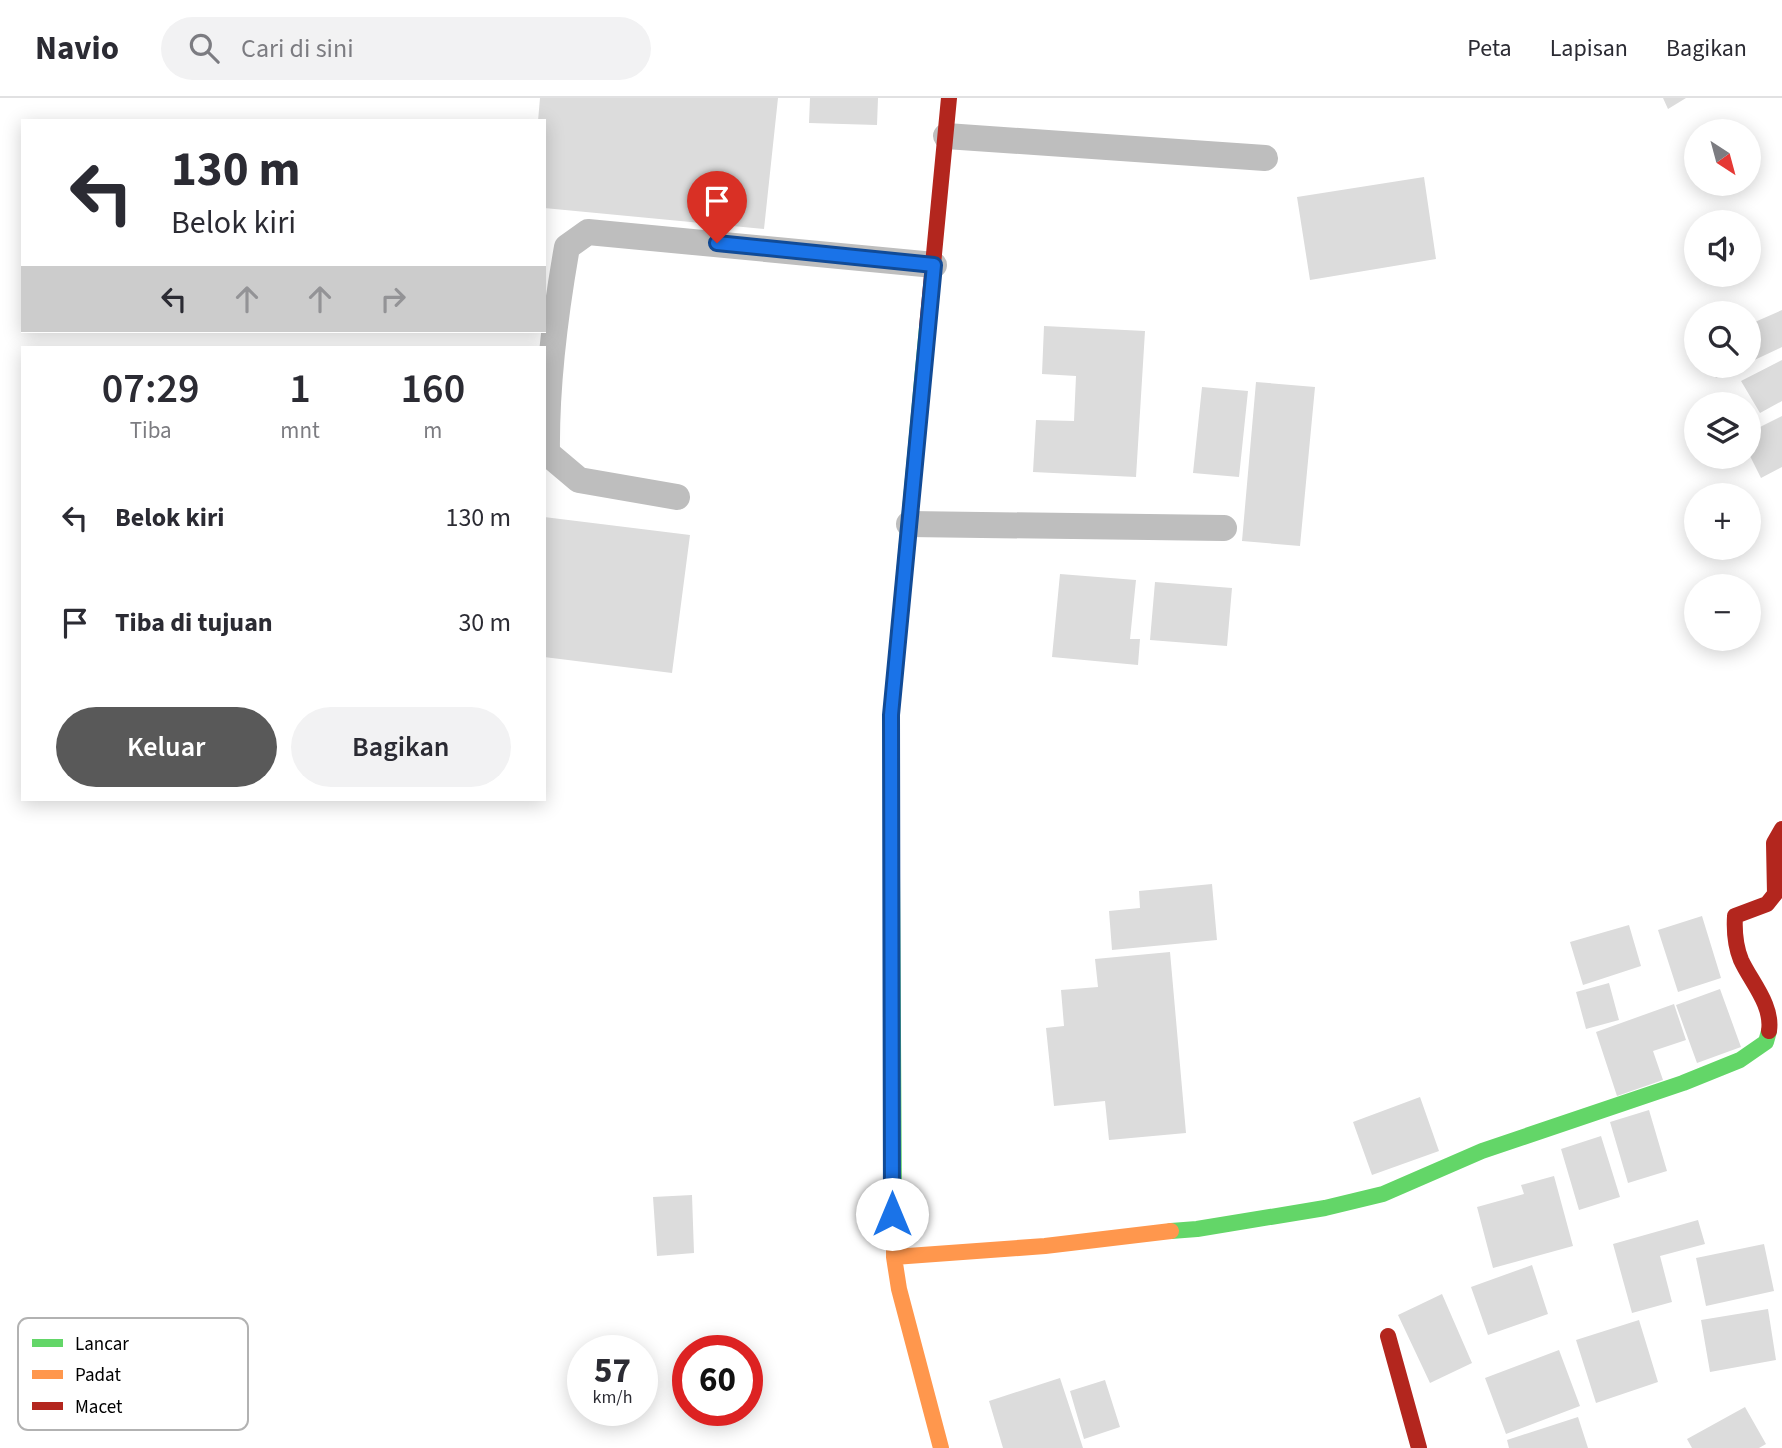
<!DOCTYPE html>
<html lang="id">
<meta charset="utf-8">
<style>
:root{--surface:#fff;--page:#f2f2f3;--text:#2b2b33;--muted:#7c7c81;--line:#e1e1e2;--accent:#595959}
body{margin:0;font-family:"Source Sans 3",sans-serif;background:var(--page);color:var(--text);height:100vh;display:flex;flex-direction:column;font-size:26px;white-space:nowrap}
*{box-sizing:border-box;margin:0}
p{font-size:23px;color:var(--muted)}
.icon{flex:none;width:38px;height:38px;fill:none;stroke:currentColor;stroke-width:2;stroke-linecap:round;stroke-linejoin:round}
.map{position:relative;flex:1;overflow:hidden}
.details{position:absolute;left:21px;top:248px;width:525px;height:455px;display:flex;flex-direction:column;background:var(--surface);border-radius:0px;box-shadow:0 4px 18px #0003}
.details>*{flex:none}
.banner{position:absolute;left:21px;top:21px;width:525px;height:214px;border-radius:0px;box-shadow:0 4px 18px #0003;background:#fff;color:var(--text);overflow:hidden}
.needle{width:46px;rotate:144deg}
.tools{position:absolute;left:1684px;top:21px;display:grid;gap:14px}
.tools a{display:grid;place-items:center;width:77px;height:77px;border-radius:50%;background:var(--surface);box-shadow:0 4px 18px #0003;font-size:35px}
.speed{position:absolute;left:567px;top:1237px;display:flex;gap:14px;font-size:35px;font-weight:700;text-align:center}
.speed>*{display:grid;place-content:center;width:91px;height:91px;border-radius:50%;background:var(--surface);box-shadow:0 4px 18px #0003;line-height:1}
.speed small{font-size:18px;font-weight:400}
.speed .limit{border:10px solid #d22;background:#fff;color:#111}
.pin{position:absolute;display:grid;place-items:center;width:60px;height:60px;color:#fff;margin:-72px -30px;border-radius:50% 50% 50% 0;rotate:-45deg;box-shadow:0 0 7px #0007}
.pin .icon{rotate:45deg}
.me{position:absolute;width:77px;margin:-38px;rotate:0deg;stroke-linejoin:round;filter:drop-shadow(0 0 5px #0008)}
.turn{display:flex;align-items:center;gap:24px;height:147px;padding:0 35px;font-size:32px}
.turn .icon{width:91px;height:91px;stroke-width:2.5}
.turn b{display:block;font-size:49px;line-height:60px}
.lanes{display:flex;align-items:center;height:66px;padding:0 35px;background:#0003;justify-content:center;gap:35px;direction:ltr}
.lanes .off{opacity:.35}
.eta{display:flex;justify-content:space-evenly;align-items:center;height:119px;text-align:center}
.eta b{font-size:42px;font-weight:600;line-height:49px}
.primary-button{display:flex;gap:14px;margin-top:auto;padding:14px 35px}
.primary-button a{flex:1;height:80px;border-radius:42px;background:var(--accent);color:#fff;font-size:28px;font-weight:600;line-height:80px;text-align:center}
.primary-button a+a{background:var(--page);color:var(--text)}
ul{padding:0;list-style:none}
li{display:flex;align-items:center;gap:21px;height:105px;padding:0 35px}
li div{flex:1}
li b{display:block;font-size:26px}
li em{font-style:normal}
header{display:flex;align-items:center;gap:42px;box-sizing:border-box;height:98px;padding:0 35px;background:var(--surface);border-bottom:2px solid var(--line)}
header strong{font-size:33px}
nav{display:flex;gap:38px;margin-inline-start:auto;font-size:24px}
.search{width:490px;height:63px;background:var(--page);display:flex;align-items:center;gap:18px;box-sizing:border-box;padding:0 24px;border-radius:38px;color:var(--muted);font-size:26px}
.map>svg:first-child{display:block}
.building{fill:#dcdcdc}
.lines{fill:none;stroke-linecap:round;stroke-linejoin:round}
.lane{stroke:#bebebe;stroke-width:26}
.fast{stroke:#63d668;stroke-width:16}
.slow{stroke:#ff974d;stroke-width:16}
.jam{stroke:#b3261e;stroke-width:16}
.route-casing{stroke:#114b97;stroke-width:18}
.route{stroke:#1a73e8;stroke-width:12}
.key{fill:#fff;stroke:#b2b2b2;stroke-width:2}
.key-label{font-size:19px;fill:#000}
</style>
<header>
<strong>Navio</strong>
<div class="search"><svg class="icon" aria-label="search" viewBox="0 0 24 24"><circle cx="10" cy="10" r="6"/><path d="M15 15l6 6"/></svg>Cari di sini</div>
<nav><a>Peta</a><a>Lapisan</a><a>Bagikan</a></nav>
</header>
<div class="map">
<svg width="1782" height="1350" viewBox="0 0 1782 1350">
<rect width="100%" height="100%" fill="#fff"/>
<path class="building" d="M 540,0 L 778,0 L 764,131 L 544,110 L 544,23 L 538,23 Z
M 810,0 L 878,0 L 877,27 L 809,25 Z
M 1663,0 L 1686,0 L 1668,11 Z
M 1424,79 L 1436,161 L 1310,182 L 1297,99 Z
M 1782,212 L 1782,249 L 1748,265 L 1748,227 Z
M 1044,228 L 1145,233 L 1136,379 L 1033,374 L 1036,322 L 1074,323 L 1076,278 L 1042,276 Z
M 1782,262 L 1782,303 L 1760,315 L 1741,283 Z
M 1709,268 L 1742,268 L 1716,280 Z
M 1256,284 L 1315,289 L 1300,448 L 1242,443 Z
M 1202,289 L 1248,293 L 1239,379 L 1193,375 Z
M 1782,318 L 1782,369 L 1761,380 L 1748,354 L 1748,335 Z
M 544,419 L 690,437 L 672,575 L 544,559 Z
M 1060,476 L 1136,482 L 1130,541 L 1140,541 L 1138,567 L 1052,559 Z
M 1155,484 L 1232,490 L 1227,548 L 1150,542 Z
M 1212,786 L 1217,842 L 1112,852 L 1109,813 L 1140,810 L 1139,793 Z
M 1702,818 L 1721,880 L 1678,894 L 1658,832 Z
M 1629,827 L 1641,868 L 1583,887 L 1570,844 Z
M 1170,854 L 1186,1035 L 1109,1042 L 1105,1003 L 1054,1008 L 1046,930 L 1064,928 L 1061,892 L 1098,889 L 1095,861 Z
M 1609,885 L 1619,922 L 1586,931 L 1576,894 Z
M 1720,891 L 1741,949 L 1697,965 L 1676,907 Z
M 1674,906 L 1686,942 L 1653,953 L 1663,982 L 1617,998 L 1596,934 Z
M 1420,999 L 1439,1053 L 1372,1077 L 1353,1024 Z
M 1649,1012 L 1667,1073 L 1628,1085 L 1610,1024 Z
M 1601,1038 L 1620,1099 L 1579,1112 L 1561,1051 Z
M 1554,1078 L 1573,1148 L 1493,1170 L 1477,1109 L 1524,1096 L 1521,1087 Z
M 692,1097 L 694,1155 L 657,1158 L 653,1099 Z
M 1698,1122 L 1705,1146 L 1660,1158 L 1672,1204 L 1632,1215 L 1613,1146 Z
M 1764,1146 L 1774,1193 L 1706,1208 L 1696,1160 Z
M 1532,1167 L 1548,1216 L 1488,1237 L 1471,1189 Z
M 1442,1196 L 1472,1265 L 1430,1285 L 1398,1217 Z
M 1768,1211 L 1776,1262 L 1710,1274 L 1701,1222 Z
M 1639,1222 L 1658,1284 L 1596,1305 L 1576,1242 Z
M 1559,1252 L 1580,1308 L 1506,1336 L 1485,1280 Z
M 1060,1280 L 1083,1350 L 1003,1350 L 989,1303 Z
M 1105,1282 L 1120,1329 L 1084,1341 L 1070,1293 Z
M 1745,1309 L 1766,1346 L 1759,1350 L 1692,1350 L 1687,1341 Z
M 1578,1319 L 1588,1350 L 1509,1350 L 1507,1342 Z"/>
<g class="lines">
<path class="lane" d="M 946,38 L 1265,60
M 677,399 L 579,382 L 547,355 C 546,285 555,217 567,149 L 588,134 L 934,167
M 909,426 L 1224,430"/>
<path class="fast" d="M 894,1098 L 891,617 L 927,229
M 1171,1133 L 1197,1131 L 1325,1110 L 1383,1096 L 1482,1053 L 1683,985 L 1740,962 L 1766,944 L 1769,933"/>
<path class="slow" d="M 894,1098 L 894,1159 L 899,1191 L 941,1350
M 894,1159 L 1045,1148 L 1171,1133"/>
<path class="jam" d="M 927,229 L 949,0
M 1769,933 C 1773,907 1751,884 1741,862 C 1735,847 1734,834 1735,818 L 1767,806 L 1775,796 L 1774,745 L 1782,731
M 1388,1238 L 1419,1350"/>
</g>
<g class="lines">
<g class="route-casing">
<path id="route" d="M 717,145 L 934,167 L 891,617 L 892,1116"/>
</g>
<use href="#route" class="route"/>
</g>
<rect x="18" y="1220" width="230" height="112" rx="10" class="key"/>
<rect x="32" y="1241" width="31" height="8" fill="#63d668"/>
<rect x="32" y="1272" width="31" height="9" fill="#ff974d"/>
<rect x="32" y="1304" width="31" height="8" fill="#b3261e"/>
<g class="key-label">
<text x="75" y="1252">Lancar</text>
<text x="75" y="1283">Padat</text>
<text x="75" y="1315">Macet</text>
</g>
</svg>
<div class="tools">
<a><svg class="needle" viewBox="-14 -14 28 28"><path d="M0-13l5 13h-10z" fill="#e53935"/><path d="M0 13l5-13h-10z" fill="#7c7c81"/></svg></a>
<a><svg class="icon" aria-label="sound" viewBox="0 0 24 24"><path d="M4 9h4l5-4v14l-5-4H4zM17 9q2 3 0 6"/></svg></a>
<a><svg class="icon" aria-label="search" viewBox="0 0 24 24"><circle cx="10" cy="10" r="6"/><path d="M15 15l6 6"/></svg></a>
<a><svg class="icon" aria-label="layers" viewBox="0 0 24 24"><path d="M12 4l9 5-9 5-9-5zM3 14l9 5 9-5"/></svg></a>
<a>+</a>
<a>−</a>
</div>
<div class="speed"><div>57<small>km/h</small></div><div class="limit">60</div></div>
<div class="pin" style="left:717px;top:145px;background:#d93025"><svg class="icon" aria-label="arrive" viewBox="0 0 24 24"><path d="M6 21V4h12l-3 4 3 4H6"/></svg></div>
<svg class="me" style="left:892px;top:1116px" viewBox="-20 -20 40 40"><circle r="19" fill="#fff"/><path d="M0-13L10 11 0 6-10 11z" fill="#1a73e8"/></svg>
<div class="banner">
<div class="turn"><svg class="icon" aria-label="left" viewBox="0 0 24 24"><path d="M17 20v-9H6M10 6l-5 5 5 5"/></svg><div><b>130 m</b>Belok kiri</div></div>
<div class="lanes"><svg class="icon" aria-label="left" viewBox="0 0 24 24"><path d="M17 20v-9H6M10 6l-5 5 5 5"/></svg><svg class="icon off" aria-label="ahead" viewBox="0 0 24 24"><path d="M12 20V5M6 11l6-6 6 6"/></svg><svg class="icon off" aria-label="ahead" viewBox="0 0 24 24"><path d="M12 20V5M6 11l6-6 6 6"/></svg><svg class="icon off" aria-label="right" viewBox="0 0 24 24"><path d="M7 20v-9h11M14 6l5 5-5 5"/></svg></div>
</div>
<section class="details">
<div class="eta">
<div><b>07:29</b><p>Tiba</p></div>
<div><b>1</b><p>mnt</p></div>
<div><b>160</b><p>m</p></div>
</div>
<ul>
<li><svg class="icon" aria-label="left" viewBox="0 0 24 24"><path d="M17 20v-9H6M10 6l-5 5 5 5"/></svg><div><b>Belok kiri</b></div><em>130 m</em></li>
<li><svg class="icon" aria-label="arrive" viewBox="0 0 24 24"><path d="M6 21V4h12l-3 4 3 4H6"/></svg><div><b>Tiba di tujuan</b></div><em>30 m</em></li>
</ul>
<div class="primary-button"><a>Keluar</a><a>Bagikan</a></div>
</section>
</div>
